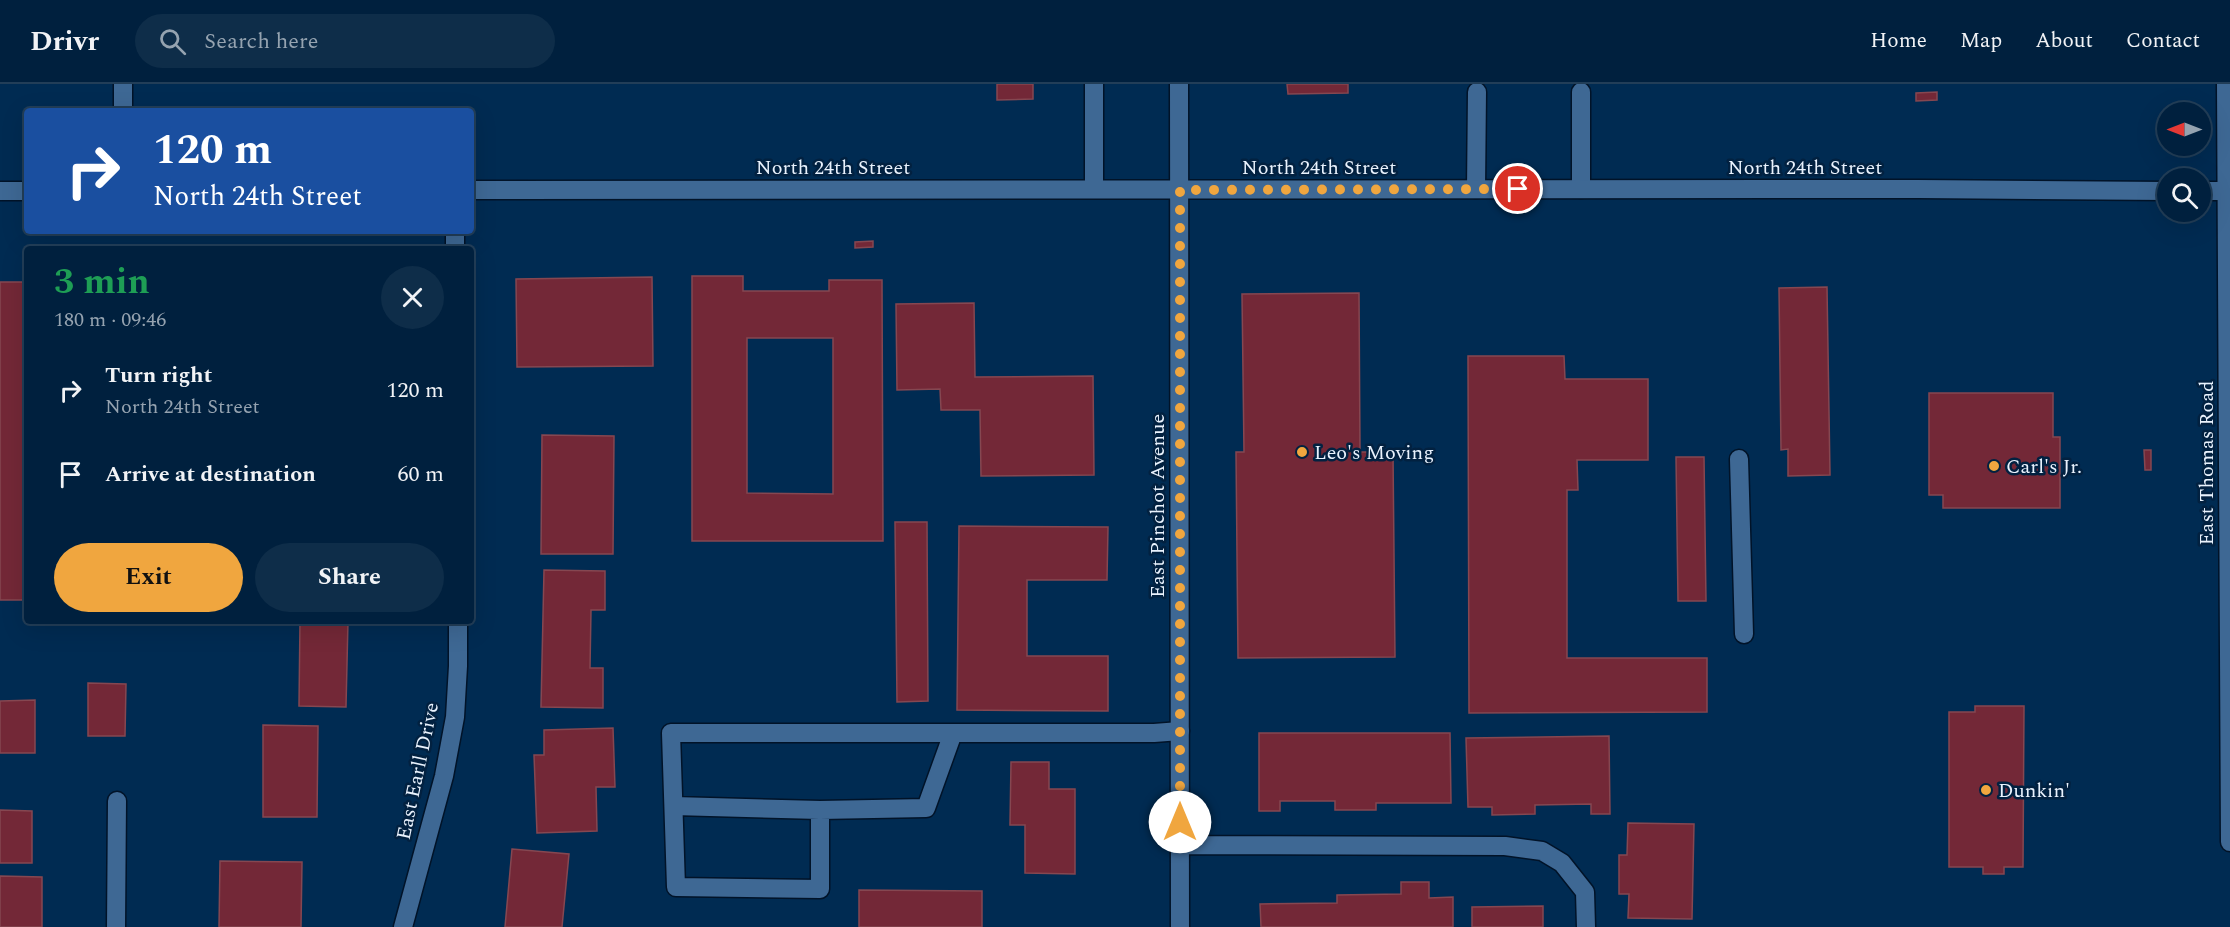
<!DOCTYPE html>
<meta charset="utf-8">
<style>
:root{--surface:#00203e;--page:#0e2d49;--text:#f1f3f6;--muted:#95a3b0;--line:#223e58;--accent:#f0a63f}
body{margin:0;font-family:Spectral,serif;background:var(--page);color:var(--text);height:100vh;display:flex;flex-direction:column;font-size:22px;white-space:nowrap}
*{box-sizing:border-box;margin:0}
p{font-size:20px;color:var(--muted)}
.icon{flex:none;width:33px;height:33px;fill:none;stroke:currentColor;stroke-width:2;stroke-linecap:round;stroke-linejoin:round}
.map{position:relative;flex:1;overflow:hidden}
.side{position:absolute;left:24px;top:162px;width:450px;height:378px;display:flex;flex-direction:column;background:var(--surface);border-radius:6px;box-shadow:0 6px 24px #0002,0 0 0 2px var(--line)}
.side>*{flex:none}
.banner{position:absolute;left:24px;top:24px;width:450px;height:126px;border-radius:6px;box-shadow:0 6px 24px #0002,0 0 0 2px var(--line);background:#1a4fa0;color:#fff;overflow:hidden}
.needle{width:39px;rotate:270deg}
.tools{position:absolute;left:2157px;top:18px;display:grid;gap:12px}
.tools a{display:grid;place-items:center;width:54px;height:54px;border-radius:50%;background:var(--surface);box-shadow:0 6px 24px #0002,0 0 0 2px var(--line);font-size:30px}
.pin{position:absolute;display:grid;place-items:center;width:51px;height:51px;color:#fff;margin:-26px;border:3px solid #fff;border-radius:50%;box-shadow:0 2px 6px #0007}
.me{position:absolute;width:66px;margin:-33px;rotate:0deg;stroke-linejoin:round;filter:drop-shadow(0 0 4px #0008)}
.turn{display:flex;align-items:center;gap:21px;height:126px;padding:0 30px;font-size:27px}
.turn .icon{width:78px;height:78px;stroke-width:2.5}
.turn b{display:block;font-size:42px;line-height:51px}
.round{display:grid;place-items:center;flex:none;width:63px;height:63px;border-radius:32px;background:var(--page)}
.overview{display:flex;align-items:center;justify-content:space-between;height:102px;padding:0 30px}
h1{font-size:36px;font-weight:700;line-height:45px;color:#1e9e55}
.button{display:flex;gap:12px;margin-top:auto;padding:12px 30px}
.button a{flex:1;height:69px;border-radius:36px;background:var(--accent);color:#111;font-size:24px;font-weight:700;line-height:69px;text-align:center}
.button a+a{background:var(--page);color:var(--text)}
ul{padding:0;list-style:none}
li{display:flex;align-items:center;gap:18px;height:84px;padding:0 30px}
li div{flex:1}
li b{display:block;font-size:22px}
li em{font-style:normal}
header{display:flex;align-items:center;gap:36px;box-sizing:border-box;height:84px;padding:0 30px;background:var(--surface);border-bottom:2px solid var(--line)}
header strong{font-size:28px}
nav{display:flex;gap:33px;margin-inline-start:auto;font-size:21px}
.search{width:420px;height:54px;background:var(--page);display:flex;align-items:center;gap:15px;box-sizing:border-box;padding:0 21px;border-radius:33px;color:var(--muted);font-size:22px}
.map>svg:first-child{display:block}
.building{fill:#732837;stroke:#854751;stroke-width:1.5;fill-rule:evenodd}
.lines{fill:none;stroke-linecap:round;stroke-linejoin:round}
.lane-casing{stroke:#011328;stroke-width:21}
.street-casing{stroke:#011328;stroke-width:21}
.secondary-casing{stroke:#011328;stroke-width:21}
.lane{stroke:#3e6894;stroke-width:18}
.street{stroke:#3e6894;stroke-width:18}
.secondary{stroke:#3e6894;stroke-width:18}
.route{stroke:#f0a63f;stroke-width:10;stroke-dasharray:0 18}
.poi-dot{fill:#f0a63f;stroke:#022140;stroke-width:2}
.labels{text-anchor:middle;stroke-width:5;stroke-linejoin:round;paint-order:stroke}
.street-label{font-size:20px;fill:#e9f2fd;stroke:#022140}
.poi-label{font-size:20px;fill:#e9f2fd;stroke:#022140;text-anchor:start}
</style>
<header>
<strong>Drivr</strong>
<div class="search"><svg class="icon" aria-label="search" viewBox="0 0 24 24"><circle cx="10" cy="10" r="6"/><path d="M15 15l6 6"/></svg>Search here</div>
<nav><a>Home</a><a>Map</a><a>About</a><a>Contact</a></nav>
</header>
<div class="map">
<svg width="2230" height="843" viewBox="0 0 2230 843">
<rect width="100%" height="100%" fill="#002b52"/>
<path class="building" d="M 997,0 L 1033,0 L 1033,15 L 997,16 Z
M 1287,0 L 1348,0 L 1348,9 L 1288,10 Z
M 1937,8 L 1937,16 L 1916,17 L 1916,9 Z
M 873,157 L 873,163 L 855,164 L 855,158 Z
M 692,192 L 743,192 L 743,207 L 829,207 L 829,196 L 882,196 L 883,457 L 692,457 ZM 747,254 L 833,254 L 833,410 L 747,409 Z
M 652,193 L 653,282 L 517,283 L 516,195 Z
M 0,198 L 27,198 L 27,516 L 0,516 Z
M 1827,203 L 1830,391 L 1788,392 L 1788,365 L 1781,366 L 1779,204 Z
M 1359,209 L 1360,368 L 1393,368 L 1395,573 L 1238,574 L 1236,368 L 1244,368 L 1242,210 Z
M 974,219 L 975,293 L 1093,292 L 1094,391 L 981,392 L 980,326 L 941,326 L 940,305 L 897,306 L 896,220 Z
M 1468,272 L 1564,272 L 1565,295 L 1648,295 L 1648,376 L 1577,376 L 1578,406 L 1567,406 L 1567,574 L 1707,574 L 1707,628 L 1469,629 Z
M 1929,309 L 2053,309 L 2053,353 L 2060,353 L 2060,424 L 1943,424 L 1943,411 L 1929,411 Z
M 542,351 L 614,352 L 613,470 L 541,470 Z
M 2144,366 L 2151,366 L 2151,386 L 2145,386 Z
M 1676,373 L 1704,373 L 1706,517 L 1678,517 Z
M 895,438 L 927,438 L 928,617 L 897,618 Z
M 959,442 L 1108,443 L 1107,496 L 1027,496 L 1027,572 L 1108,572 L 1108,627 L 957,626 Z
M 544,486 L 605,487 L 605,526 L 591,526 L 590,584 L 603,584 L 603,624 L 541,623 Z
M 300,537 L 348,537 L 346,623 L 299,622 Z
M 88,599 L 126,600 L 125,652 L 88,652 Z
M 35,616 L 35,669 L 0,669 L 0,617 Z
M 1975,622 L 2024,622 L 2023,783 L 2004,783 L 2004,790 L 1983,790 L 1983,783 L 1949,783 L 1949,628 L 1975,628 Z
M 263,641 L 318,642 L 317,733 L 263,733 Z
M 613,644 L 615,703 L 596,703 L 597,747 L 537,749 L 534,671 L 544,671 L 544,646 Z
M 1259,649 L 1450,649 L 1451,719 L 1376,719 L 1376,726 L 1335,726 L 1335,717 L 1280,717 L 1280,727 L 1259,727 Z
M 1609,652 L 1610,730 L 1591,730 L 1591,720 L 1535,721 L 1535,730 L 1492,731 L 1492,723 L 1468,723 L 1466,654 Z
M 1011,678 L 1049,678 L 1049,705 L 1075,705 L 1075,790 L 1025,789 L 1025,741 L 1010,741 Z
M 0,726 L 32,727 L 32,779 L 0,779 Z
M 1628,739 L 1694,740 L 1692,835 L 1628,834 L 1629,810 L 1619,810 L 1619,771 L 1627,771 Z
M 512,765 L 569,770 L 562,843 L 505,843 Z
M 220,777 L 302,778 L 301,843 L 219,843 Z
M 0,792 L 42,793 L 42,843 L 0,843 Z
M 1401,798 L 1429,798 L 1429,814 L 1453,813 L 1453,843 L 1261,843 L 1260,820 L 1337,819 L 1337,811 L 1401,810 Z
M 859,806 L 982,807 L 982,843 L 859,843 Z
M 1543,822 L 1543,843 L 1472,843 L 1472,823 Z"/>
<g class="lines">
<g class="lane-casing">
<path id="lane" d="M 1094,0 L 1094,105
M 1476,105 L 1477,8
M 1581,105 L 1581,8
M 1739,375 L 1744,550
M 674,722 L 820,726 L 926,724 L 953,649
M 820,726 L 820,805 L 676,803 L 671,649 L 1154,649 L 1180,647"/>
</g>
<g class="street-casing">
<path id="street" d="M 123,0 L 123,27
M 1179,0 L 1180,843
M 455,147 L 455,165
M 1180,761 L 1505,762 L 1542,767 L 1562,779 L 1585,808 L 1586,843
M 116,843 L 117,717
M 403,843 L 444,692 L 455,633 L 458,582 L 458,537"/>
</g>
<g class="secondary-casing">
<path id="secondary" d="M 2226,0 L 2230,758
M 471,106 L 1919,105 L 2168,107
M 0,107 L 27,107
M 2200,107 L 2230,107"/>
</g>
<use href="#lane" class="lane"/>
<use href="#street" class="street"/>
<use href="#secondary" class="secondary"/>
</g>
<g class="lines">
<path class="route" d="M 1180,738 L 1180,106 L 1518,105"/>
</g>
<g class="poi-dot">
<circle cx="1302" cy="368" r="6"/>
<circle cx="1994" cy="382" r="6"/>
<circle cx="1986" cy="706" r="6"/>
</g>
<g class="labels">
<g class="street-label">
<text x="833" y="90">North 24th Street</text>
<text x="1319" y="90">North 24th Street</text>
<text x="1805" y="90">North 24th Street</text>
<text transform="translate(2206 379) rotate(-90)" y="7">East Thomas Road</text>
<text transform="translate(1157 422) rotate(-90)" y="7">East Pinchot Avenue</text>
<text transform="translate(417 687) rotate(-78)" y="7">East Earll Drive</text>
</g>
<g class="poi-label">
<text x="1314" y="375">Leo's Moving</text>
<text x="2006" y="389">Carl's Jr.</text>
<text x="1998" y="713">Dunkin'</text>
</g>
</g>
</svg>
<div class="tools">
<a><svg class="needle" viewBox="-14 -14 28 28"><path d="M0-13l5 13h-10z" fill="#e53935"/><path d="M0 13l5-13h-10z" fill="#95a3b0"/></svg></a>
<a><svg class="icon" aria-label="search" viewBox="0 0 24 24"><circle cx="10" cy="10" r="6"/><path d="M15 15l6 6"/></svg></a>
</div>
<div class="pin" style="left:1518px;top:105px;background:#d93025"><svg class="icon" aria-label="arrive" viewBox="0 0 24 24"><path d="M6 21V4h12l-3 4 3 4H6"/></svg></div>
<svg class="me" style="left:1180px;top:738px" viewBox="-20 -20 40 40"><circle r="19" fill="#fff"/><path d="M0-13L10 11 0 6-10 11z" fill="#f0a63f"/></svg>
<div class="banner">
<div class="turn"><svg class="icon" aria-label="right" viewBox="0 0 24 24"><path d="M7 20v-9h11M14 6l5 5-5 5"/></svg><div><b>120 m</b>North 24th Street</div></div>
</div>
<section class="side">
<div class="overview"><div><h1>3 min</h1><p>180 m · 09:46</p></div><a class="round"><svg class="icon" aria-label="close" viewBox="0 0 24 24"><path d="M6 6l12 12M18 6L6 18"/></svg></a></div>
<ul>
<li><svg class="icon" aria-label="right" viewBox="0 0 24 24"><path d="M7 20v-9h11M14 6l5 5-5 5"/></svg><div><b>Turn right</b><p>North 24th Street</p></div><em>120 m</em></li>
<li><svg class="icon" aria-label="arrive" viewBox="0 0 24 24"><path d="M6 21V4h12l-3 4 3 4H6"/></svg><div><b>Arrive at destination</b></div><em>60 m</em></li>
</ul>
<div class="button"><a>Exit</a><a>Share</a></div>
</section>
</div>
